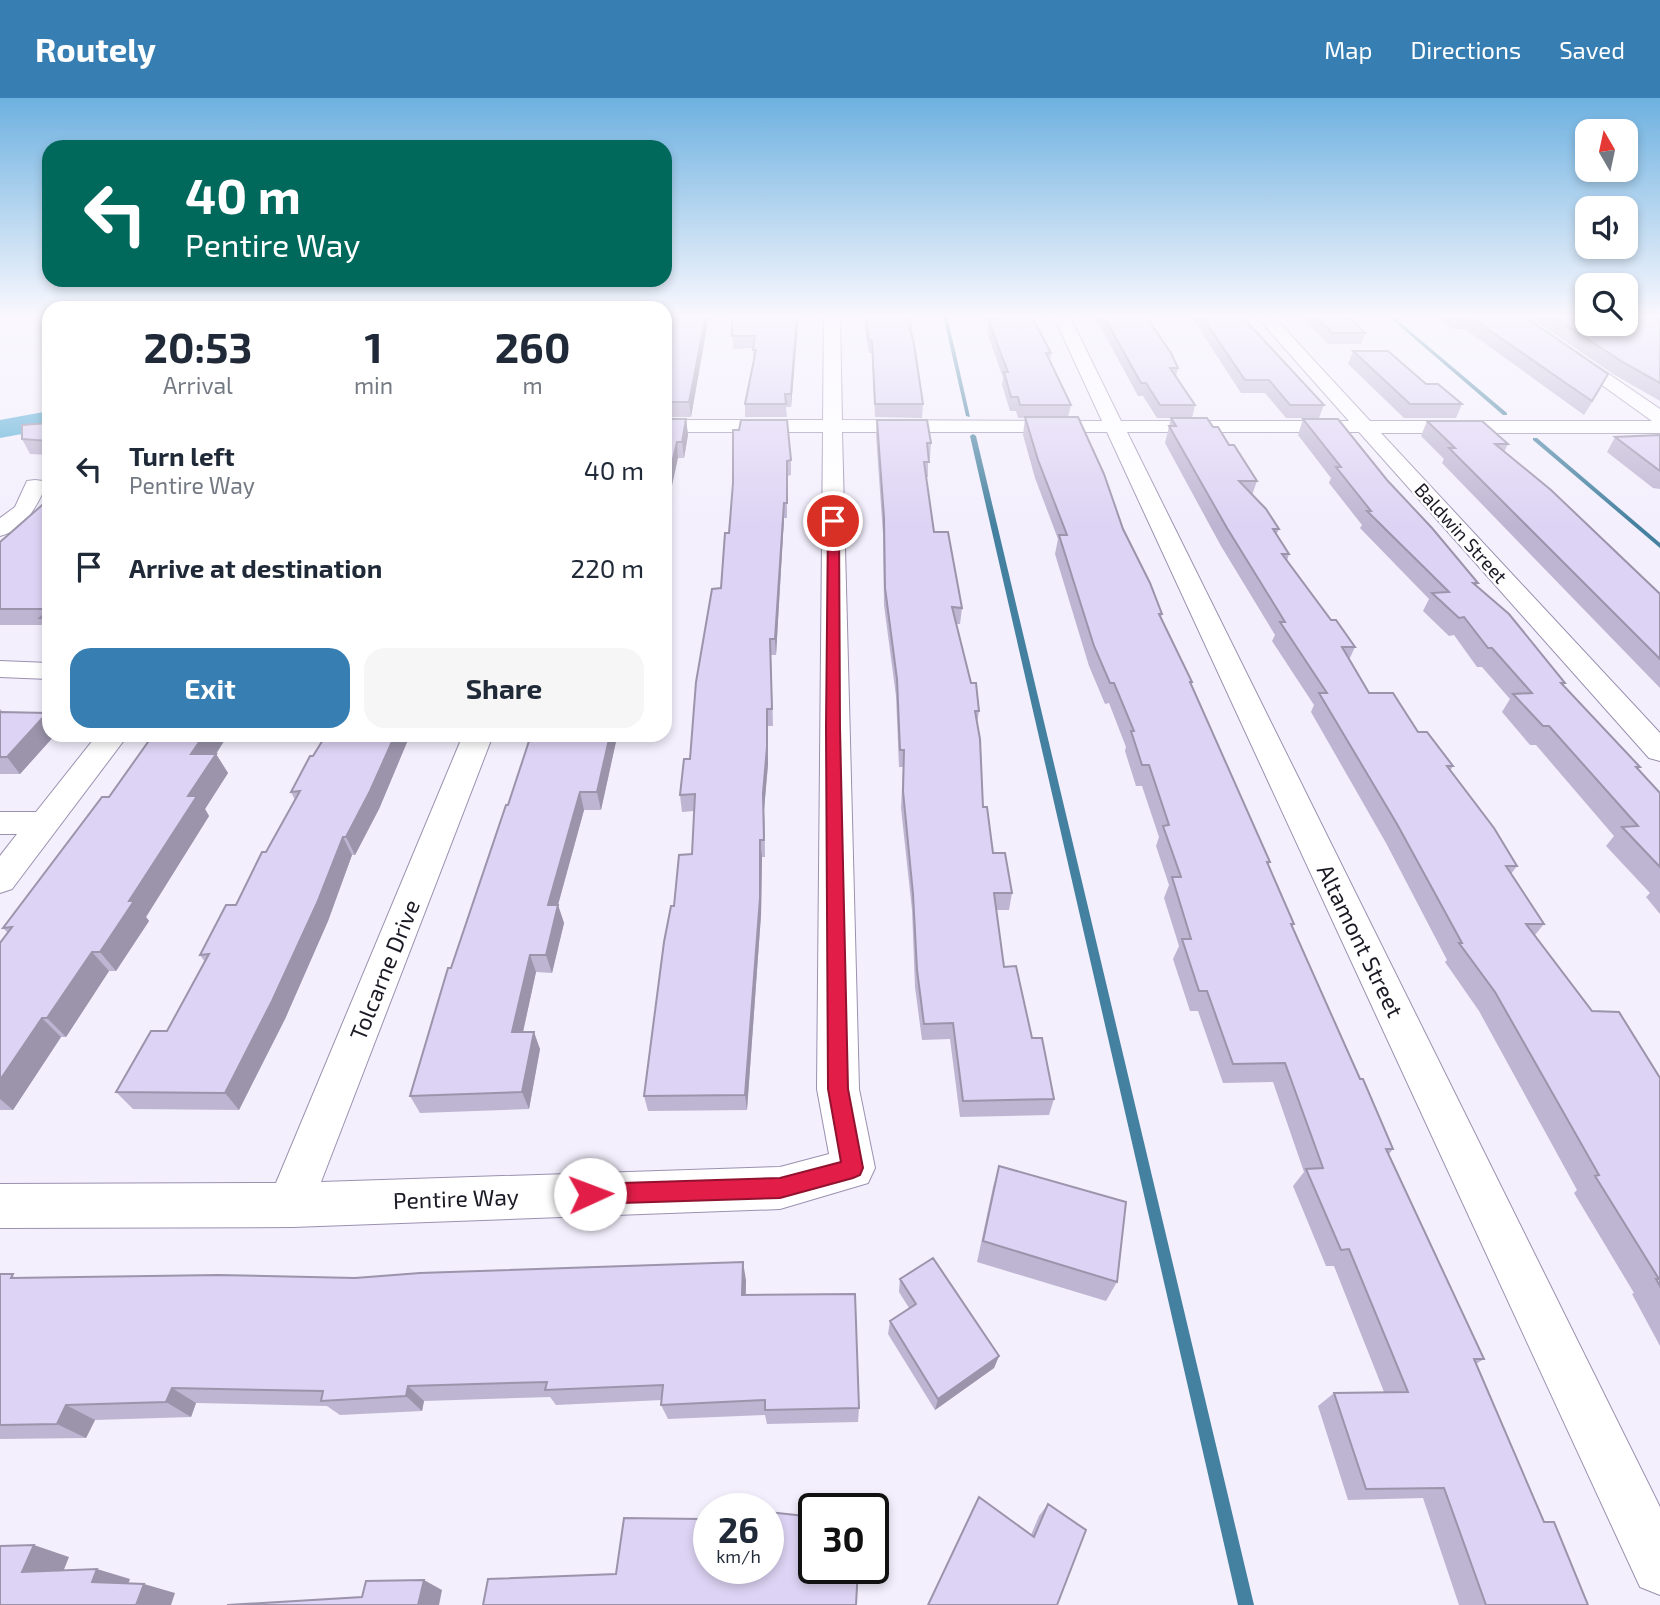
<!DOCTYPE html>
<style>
:root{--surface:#fff;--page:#f6f6f7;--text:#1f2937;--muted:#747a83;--accent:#377eb3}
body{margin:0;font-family:"Exo 2",sans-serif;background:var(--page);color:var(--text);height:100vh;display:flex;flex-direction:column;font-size:26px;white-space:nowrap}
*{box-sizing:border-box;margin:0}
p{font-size:23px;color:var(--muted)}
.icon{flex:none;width:38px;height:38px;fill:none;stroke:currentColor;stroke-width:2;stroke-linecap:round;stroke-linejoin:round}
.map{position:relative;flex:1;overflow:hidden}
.drawer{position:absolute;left:42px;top:203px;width:630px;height:441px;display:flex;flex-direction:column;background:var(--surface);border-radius:21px;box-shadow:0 4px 10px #0003}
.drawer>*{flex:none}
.top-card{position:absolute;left:42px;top:42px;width:630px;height:147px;border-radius:21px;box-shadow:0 4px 10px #0003;background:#00695c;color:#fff;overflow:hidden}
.needle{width:46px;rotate:351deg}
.tools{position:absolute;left:1575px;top:21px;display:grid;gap:14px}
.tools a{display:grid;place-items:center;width:63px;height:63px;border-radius:14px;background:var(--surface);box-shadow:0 4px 10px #0003;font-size:35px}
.speed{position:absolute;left:693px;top:1395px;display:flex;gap:14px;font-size:35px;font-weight:700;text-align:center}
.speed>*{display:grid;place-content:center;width:91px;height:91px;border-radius:50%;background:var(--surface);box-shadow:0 4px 10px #0003;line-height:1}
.speed small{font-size:18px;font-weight:400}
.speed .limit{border:4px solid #111;border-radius:10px;background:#fff;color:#111}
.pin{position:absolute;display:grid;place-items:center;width:60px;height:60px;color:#fff;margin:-30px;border:4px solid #fff;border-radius:50%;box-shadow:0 2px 7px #0007}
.me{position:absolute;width:77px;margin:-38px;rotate:88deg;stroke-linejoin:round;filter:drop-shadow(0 0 5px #0008)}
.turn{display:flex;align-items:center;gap:24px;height:147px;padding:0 28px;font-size:32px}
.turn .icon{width:91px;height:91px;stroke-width:2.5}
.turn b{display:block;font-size:49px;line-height:60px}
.eta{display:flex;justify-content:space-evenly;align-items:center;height:119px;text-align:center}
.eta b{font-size:42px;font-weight:700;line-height:49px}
.button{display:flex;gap:14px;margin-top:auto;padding:14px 28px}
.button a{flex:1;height:80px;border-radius:21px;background:var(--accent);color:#fff;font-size:28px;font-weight:700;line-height:80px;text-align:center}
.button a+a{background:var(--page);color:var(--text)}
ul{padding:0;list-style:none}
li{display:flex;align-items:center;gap:21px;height:98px;padding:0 28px}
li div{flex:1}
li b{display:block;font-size:26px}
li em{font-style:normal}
header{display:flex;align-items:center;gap:42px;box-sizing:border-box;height:98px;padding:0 35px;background:var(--accent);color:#fff}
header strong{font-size:33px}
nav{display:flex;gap:38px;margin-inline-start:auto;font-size:24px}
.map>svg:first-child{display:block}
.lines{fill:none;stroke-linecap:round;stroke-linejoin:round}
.stream{fill:#44809f;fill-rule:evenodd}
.river{fill:#55acd4;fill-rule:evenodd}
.minor-casing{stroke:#9b91b0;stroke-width:2}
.minor{fill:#fff;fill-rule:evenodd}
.wall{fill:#beb5d2}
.shaded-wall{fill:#9b94ab}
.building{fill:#ddd3f4;stroke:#9b94ab;stroke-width:2}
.route{fill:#e11d48;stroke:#92132f;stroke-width:2}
.labels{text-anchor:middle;stroke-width:5;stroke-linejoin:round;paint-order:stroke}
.far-street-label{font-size:19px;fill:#1c1924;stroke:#fff}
.street-label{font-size:23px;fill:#1c1924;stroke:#fff}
</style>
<header>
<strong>Routely</strong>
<nav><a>Map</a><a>Directions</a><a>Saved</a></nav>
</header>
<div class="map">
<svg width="1660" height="1507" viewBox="0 0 1660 1507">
<rect width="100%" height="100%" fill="#f3effd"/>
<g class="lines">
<path class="stream" d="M 943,217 L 947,217 L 970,319 L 966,318 Z
M 1387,217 L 1391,217 L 1507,315 L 1507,317 L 1503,317 Z
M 973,336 L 976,338 L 1254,1507 L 1238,1507 L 970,338 Z
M 1533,340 L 1537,340 L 1660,445 L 1660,450 L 1533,342 Z"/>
<path class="river" d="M 49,313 L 49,331 L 0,340 L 0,322 Z"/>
<g class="minor-casing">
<path id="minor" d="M 824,217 L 840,217 L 842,322 L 1102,323 L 1053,217 L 1069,217 L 1121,323 L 1349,323 L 1255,217 L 1272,217 L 1370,323 L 1652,323 L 1504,217 L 1522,217 L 1660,311 L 1660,335 L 1381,335 L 1660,635 L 1660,663 L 1649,660 L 1359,334 L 1127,334 L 1660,1409 L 1660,1497 L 1640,1489 L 1107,334 L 842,334 L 859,991 L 875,1070 L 868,1085 L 780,1111 L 293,1129 L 0,1130 L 0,1086 L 276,1085 L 463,637 L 493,637 L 321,1084 L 780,1069 L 829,1056 L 817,991 L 823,334 L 665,334 L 665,322 L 823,322 Z
M 35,382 L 43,383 L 46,388 C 36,409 25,432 0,438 L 0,420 L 15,409 L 27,383 Z
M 0,563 L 49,565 L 49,581 L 0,579 Z
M 97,637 L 128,637 L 12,791 L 0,795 L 0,758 L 17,736 L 0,736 L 0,714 L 36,714 Z"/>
</g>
<use href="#minor" class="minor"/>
</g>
<path class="wall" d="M 709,217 L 691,319 L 665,319 L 665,240 Z
M 732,217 L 796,243 L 791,309 L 786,309 L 787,319 L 745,319 L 745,306 L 753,265 L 753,250 L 733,251 Z
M 867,217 L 912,217 L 912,230 L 910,230 L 923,306 L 922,320 L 875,319 L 872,255 L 869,255 L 866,239 Z
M 987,217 L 1031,217 L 1051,255 L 1050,263 L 1071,307 L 1068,319 L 1123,431 L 1162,516 L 1161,519 L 1192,584 L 1191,587 L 1270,764 L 1268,767 L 1294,826 L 1292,829 L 1393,1051 L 1389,1056 L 1484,1261 L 1476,1266 L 1544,1424 L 1588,1507 L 1459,1507 L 1423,1400 L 1348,1402 L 1318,1308 L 1334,1295 L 1384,1294 L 1334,1168 L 1326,1168 L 1293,1088 L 1304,1074 L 1273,984 L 1223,985 L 1198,913 L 1190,913 L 1173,861 L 1179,848 L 1164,800 L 1169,787 L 1156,748 L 1159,739 L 1142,688 L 1136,688 L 1125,653 L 1126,649 L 1109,605 L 1105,606 L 1089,568 L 1055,456 L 1058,441 L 1035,380 L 1023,337 L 1025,320 L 1018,320 L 1016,313 L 1010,313 L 1002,287 L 1003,280 L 987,234 L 989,222 Z
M 1094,217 L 1145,217 L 1178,270 L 1176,278 L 1195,307 L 1192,320 L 1213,329 L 1257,383 L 1252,397 L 1279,431 L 1276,437 L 1289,456 L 1287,463 L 1331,522 L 1355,549 L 1349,562 L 1369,595 L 1418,634 L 1453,668 L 1450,673 L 1517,768 L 1511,776 L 1544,826 L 1535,837 L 1592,913 L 1660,980 L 1660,1248 L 1632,1196 L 1634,1195 L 1574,1095 L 1577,1092 L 1479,913 L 1445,864 L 1447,862 L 1386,745 L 1311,614 L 1314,607 L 1272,543 L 1275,537 L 1221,448 L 1165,345 L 1171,320 L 1157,320 L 1143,298 L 1138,298 Z
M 1190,217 L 1239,217 L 1324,307 L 1319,320 L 1286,320 L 1265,295 L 1241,295 Z
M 1301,217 L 1347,217 L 1365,235 L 1361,246 L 1328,246 Z
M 1435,217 L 1522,217 L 1601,290 L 1584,317 L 1465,231 L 1453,231 Z
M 1527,217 L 1660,217 L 1660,303 L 1613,276 Z
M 1353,253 L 1426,286 L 1462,306 L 1456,320 L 1404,320 L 1348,266 Z
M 665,321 L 686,321 L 688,337 L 684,360 L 678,360 Z
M 1303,321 L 1387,382 L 1478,485 L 1476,488 L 1565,585 L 1563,588 L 1640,669 L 1638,671 L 1660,695 L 1660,816 L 1646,799 L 1650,795 L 1606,748 L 1614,738 L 1536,647 L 1530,647 L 1502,614 L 1510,601 L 1482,569 L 1477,569 L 1454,537 L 1449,538 L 1423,513 L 1429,501 L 1360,430 L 1362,427 L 1329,385 L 1331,380 L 1298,337 Z
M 877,322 L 931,345 L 930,360 L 928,360 L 928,379 L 926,379 L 934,434 L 962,510 L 960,526 L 956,526 L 979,613 L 977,625 L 983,709 L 993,755 L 1012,795 L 1009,812 L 996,812 L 1004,869 L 1032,940 L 1054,1001 L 1049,1017 L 960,1019 L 950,941 L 922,942 L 915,889 L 912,812 L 901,710 L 903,669 L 899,669 L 896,598 L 884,507 L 883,436 L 876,337 Z
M 1427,323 L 1508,346 L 1504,354 L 1660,496 L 1660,590 L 1442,365 L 1444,361 L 1421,338 Z
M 49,325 L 49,357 L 30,356 L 22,341 Z
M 733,332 L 791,362 L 791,377 L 787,378 L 787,420 L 784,420 L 776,557 L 771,557 L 773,628 L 768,628 L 768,666 L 764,712 L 765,759 L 762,759 L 761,817 L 747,1012 L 648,1013 L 644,998 L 674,808 L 692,756 L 694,713 L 682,714 L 680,697 L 690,661 L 721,490 L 729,435 L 733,385 Z
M 1660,337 L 1660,391 L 1653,390 L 1607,354 L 1615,339 Z
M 49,401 L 49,533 L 45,527 L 0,527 L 0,444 Z
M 0,611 L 3,614 L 49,637 L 55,637 L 20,676 L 0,676 Z
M 326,637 L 410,637 L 379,711 L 355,757 L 352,757 L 328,823 L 285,921 L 239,1012 L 133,1011 L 116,994 L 167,933 L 205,864 L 200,857 L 236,807 L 295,702 L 291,694 Z
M 617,639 L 601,712 L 584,712 L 558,807 L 564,825 L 552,875 L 536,874 L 523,934 L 540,951 L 529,1011 L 420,1015 L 410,998 L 451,870 Z
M 216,656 L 228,675 L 205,711 L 209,718 L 146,819 L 149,823 L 116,873 L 109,873 L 66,939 L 61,939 L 13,1012 L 0,1012 L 0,845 L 8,835 L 3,830 L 109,699 Z
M 999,1068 L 1117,1184 L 1106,1203 L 977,1164 L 993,1089 Z
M 0,1176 L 20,1180 L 355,1180 L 746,1182 L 746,1197 L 859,1310 L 858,1324 L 767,1326 L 765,1317 L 668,1321 L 661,1307 L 662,1302 L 556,1307 L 550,1299 L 424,1303 L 422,1313 L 340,1317 L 327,1308 L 196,1305 L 191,1319 L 95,1322 L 86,1340 L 0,1341 Z
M 900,1181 L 999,1258 L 994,1270 L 935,1312 L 888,1236 L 890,1223 L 909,1210 L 899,1194 Z
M 1048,1406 L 1057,1507 L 1031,1437 L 1039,1418 Z"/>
<path class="shaded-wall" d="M 706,217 L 709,217 L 691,319 L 689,304 Z
M 797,217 L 799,217 L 791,309 L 791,296 Z
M 686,321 L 688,337 L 684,360 L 682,344 Z
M 677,344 L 678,360 L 665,420 L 665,395 Z
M 784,405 L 784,420 L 776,557 L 775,541 Z
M 767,611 L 768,666 L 764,712 L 765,759 L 763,695 Z
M 47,615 L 49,618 L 49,637 L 55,637 L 20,676 L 7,659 Z
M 204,637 L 228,637 L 216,656 L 228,675 L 205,711 L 209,718 L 146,819 L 149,823 L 116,873 L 100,854 L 129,803 L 191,656 Z
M 395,637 L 410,637 L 379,711 L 355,757 L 346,739 Z
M 610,637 L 617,637 L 617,639 L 601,712 L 597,694 Z
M 580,694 L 584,712 L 553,825 L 548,807 Z
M 343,739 L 352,757 L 328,823 L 285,921 L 239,1012 L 225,995 Z
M 760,742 L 762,759 L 761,817 L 747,1012 L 745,997 Z
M 558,807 L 564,825 L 552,875 L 546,857 Z
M 92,854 L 109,873 L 66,939 L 47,920 Z
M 530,857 L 536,874 L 519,952 L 512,934 Z
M 42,920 L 61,939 L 13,1012 L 0,1001 L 0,982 Z
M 534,934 L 540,951 L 529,1011 L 522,994 Z
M 743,1164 L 746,1182 L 745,1214 L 742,1197 Z
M 999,1258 L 994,1270 L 935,1312 L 938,1301 Z
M 408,1288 L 424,1303 L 422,1313 L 406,1298 Z
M 172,1290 L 196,1305 L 191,1319 L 166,1304 Z
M 66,1307 L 95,1322 L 86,1340 L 57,1326 Z
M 700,1421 L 705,1433 L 703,1464 L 697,1453 Z
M 34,1447 L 69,1459 L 59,1484 L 22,1474 Z
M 97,1471 L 130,1481 L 125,1494 L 92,1484 Z
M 424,1482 L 442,1492 L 439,1507 L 418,1507 Z
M 144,1486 L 175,1495 L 171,1507 L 136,1507 Z"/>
<path class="building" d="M 671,217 L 706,217 L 689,304 L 665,304 L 665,240 Z
M 732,217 L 797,217 L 791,296 L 785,296 L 786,306 L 745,306 L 756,252 L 753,252 L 755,238 L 732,238 Z
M 867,217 L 912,217 L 907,218 L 914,246 L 923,306 L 875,306 L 872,243 L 869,242 L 866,227 Z
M 994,217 L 1031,217 L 1051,255 L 1046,255 L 1071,307 L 1020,307 L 1018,299 L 1011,299 L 1004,274 L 1008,274 L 988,222 L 996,221 Z
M 1103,217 L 1145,217 L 1171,255 L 1178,270 L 1170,270 L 1195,307 L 1160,307 L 1146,285 L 1141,285 Z
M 1201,217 L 1239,217 L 1247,224 L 1324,307 L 1290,307 L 1269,282 L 1245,282 Z
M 1315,217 L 1347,217 L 1365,235 L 1332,235 Z
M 1456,217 L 1522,217 L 1608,276 L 1592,303 L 1470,219 L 1459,219 Z
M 1551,217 L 1587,217 L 1587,226 L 1626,226 L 1626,217 L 1660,217 L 1660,285 L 1621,263 Z
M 1353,253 L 1388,253 L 1426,286 L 1438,286 L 1462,306 L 1410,306 Z
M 1025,319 L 1078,319 L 1104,376 L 1123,431 L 1150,485 L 1162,516 L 1159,516 L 1192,584 L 1190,584 L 1270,764 L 1267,764 L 1294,826 L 1291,826 L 1360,981 L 1363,981 L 1393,1051 L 1386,1051 L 1484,1261 L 1474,1261 L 1544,1424 L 1554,1424 L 1588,1507 L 1486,1507 L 1444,1390 L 1366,1391 L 1334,1295 L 1408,1294 L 1349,1151 L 1341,1152 L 1306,1071 L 1323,1070 L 1285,965 L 1233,966 L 1207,893 L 1199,893 L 1182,841 L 1191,841 L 1172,779 L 1181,779 L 1163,728 L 1169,727 L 1149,667 L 1142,667 L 1131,633 L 1134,633 L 1114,585 L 1110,585 L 1094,548 L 1059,437 L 1067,437 L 1038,362 Z
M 1171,320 L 1207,320 L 1213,329 L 1218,329 L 1229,347 L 1234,347 L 1257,383 L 1239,383 L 1266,411 L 1279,431 L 1273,431 L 1289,456 L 1282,456 L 1331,522 L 1336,522 L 1355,549 L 1342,549 L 1369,595 L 1393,595 L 1418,634 L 1427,634 L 1453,668 L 1447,668 L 1494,730 L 1517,768 L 1506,768 L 1544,826 L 1526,826 L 1592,913 L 1619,914 L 1660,980 L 1660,1188 L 1656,1181 L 1659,1181 L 1595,1078 L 1599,1077 L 1495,894 L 1459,845 L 1462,845 L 1397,726 L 1319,595 L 1327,595 L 1280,524 L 1285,524 L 1227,430 L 1169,328 L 1176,328 Z
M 665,321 L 686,321 L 682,344 L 677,344 L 665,395 Z
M 1303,321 L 1338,321 L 1387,382 L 1432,430 L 1478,485 L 1473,485 L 1509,516 L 1565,585 L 1561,585 L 1640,669 L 1636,669 L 1660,695 L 1660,769 L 1622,729 L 1638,728 L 1549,628 L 1543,628 L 1513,596 L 1532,595 L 1492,550 L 1488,550 L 1464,519 L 1459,520 L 1432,495 L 1449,494 L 1367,413 L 1371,413 L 1336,369 L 1341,369 Z
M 741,322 L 787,322 L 791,362 L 787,363 L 787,405 L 784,405 L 775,541 L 770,541 L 772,611 L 767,611 L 767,649 L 763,695 L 764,742 L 760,742 L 760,800 L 745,997 L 644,998 L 664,844 L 671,808 L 674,808 L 679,757 L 692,756 L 695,696 L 680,697 L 684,661 L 690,661 L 696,584 L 712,491 L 721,490 L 725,435 L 729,435 L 733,385 L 733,332 L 739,332 Z
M 877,322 L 927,322 L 931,345 L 927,345 L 929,364 L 924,364 L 934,434 L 948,434 L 962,510 L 952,509 L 971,585 L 976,585 L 979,613 L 975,613 L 980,641 L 983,709 L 987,709 L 993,755 L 1005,755 L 1012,795 L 994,795 L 1004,869 L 1016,868 L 1032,940 L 1042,940 L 1054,1001 L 963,1003 L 953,925 L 924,926 L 917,872 L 913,796 L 903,693 L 904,652 L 900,652 L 897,581 L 885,490 L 884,420 Z
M 1427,323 L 1482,323 L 1508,346 L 1495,346 L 1551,392 L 1660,496 L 1660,561 L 1449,350 L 1455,350 Z
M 49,325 L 49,343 L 22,341 L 22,327 Z
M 1660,337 L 1660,373 L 1615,339 Z
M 49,401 L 49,511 L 0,511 L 0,444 Z
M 49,512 L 49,520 L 40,520 Z
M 0,614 L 47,615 L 7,659 L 0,659 Z
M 153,637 L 204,637 L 191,656 L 216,656 L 188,698 L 197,698 L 129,803 L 134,803 L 100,854 L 92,854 L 47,920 L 42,920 L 0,982 L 0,845 L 12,829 L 3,830 L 102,699 L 109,699 Z
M 326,637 L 395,637 L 370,693 L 346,739 L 343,739 L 317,805 L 272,903 L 225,995 L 116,994 L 151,933 L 167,933 L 209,856 L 200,857 L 226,807 L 236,807 L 262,754 L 266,754 L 300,693 L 291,694 L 310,658 L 313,658 Z
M 531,637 L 610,637 L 597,694 L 580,694 L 548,807 L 558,807 L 546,857 L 530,857 L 512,934 L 534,934 L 522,994 L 410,998 L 448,870 L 451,870 L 506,707 L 508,707 Z
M 999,1068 L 1126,1104 L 1117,1184 L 983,1143 Z
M 933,1160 L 999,1258 L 938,1301 L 890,1223 L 916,1206 L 900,1181 Z
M 743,1164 L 742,1197 L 855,1196 L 859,1310 L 765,1312 L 765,1302 L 661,1307 L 663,1287 L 545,1292 L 547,1284 L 408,1288 L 406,1298 L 321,1303 L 323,1293 L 172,1290 L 166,1304 L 66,1307 L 57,1326 L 0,1327 L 0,1176 L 13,1176 L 11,1180 L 218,1177 L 355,1180 L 420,1175 Z
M 979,1399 L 1034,1439 L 1048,1406 L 1086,1432 L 1057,1507 L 928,1507 Z
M 768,1414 L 814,1419 L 814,1470 L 858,1470 L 856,1507 L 483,1507 L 488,1481 L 616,1476 L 624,1420 L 700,1421 L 697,1453 L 709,1453 L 709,1470 L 768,1470 Z
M 34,1447 L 22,1474 L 97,1471 L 92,1484 L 144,1486 L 136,1507 L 0,1507 L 0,1448 Z
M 424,1482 L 418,1507 L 227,1507 L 362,1499 L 366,1483 Z"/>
<linearGradient id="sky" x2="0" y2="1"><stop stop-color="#6db1e0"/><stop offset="0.51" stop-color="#faf8fe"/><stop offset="1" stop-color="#faf8fe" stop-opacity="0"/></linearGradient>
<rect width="1660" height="428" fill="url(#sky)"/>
<path class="route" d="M 833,420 L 839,423 L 840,630 L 848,991 L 863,1070 L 860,1077 L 853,1080 L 780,1100 L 590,1106 L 582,1103 L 579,1096 L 582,1089 L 590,1086 L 780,1080 L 841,1064 L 828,991 L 826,630 L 828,423 Z"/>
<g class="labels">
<g class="far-street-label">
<text transform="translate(1461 435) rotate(48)" y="7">Baldwin Street</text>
</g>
<g class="street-label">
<text transform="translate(1360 843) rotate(64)" y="8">Altamont Street</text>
<text transform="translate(385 872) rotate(-68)" y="8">Tolcarne Drive</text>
<text transform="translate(456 1101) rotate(-2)" y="8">Pentire Way</text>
</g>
</g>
</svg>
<div class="tools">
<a><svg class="needle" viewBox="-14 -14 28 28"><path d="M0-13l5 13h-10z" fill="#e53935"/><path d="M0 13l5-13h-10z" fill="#747a83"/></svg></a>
<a><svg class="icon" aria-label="sound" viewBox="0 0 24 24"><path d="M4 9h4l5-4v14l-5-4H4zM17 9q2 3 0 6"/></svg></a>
<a><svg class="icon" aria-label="search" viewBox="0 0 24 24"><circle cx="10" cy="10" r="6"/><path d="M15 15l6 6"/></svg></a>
</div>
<div class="speed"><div>26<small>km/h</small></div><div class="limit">30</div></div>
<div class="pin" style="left:833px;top:423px;background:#d93025"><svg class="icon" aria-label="arrive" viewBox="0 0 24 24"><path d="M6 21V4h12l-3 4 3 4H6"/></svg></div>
<svg class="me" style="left:590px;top:1096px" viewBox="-20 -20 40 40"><circle r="19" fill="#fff"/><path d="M0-13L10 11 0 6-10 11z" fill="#e11d48"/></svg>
<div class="top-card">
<div class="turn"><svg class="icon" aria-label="left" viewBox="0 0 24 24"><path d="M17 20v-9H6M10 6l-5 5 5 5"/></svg><div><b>40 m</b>Pentire Way</div></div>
</div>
<section class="drawer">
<div class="eta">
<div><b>20:53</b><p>Arrival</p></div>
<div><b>1</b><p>min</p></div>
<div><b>260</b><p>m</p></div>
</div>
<ul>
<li><svg class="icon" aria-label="left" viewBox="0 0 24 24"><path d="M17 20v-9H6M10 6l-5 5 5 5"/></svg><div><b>Turn left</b><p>Pentire Way</p></div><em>40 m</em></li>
<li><svg class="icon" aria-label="arrive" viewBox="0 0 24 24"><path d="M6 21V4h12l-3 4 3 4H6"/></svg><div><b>Arrive at destination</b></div><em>220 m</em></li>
</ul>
<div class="button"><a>Exit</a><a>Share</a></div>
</section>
</div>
